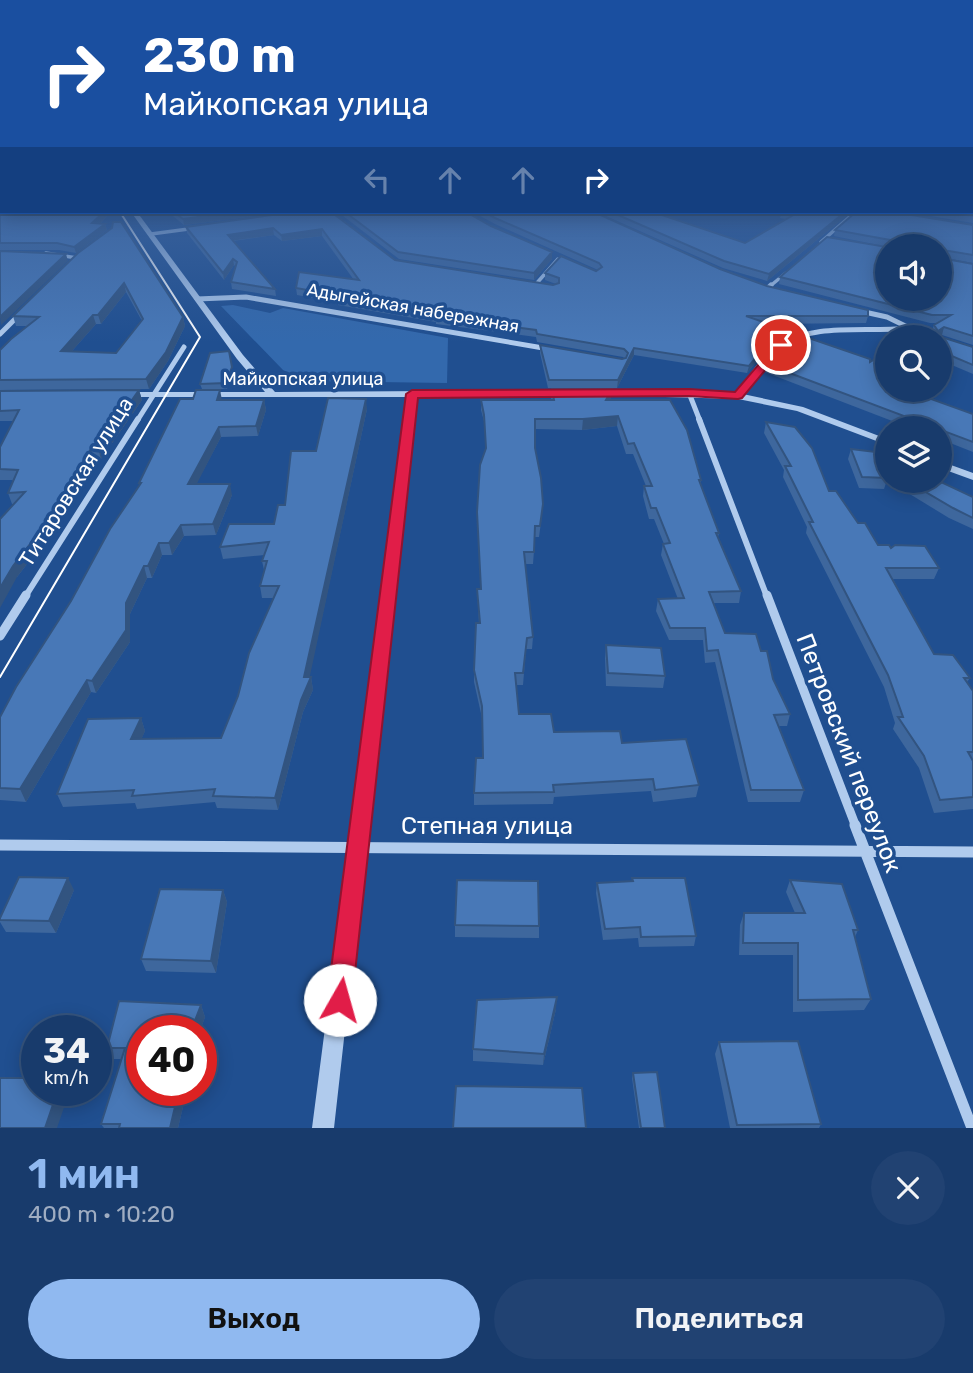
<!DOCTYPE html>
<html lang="ru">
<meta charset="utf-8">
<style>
:root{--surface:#183b6c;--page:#214272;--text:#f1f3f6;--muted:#9fadc2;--line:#36557f;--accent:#90b9f0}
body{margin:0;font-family:Rubik,sans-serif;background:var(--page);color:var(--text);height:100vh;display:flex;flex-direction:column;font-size:26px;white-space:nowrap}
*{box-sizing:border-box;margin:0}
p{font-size:23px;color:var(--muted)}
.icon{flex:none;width:38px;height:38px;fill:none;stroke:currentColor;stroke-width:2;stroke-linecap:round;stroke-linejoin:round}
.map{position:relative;height:1128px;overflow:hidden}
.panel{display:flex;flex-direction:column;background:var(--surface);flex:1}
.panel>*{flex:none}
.banner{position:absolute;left:0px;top:0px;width:973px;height:214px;box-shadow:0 4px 18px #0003,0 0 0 2px var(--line);background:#1a4fa0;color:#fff;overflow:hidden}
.fabs{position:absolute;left:875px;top:234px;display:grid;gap:14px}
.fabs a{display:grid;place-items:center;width:77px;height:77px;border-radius:50%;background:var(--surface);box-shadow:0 4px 18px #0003,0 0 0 2px var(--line);font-size:35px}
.speed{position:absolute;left:21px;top:1015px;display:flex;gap:14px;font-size:35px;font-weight:700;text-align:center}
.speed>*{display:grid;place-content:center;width:91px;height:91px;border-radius:50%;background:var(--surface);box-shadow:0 4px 18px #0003,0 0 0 2px var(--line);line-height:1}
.speed small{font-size:18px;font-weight:400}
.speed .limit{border:10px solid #d22;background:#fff;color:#111}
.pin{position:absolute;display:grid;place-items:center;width:60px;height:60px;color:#fff;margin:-30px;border:4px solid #fff;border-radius:50%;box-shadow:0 2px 7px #0007}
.me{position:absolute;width:77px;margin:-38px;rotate:7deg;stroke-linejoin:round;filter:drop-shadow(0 0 5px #0008)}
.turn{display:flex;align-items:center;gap:24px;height:147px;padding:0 28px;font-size:32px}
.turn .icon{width:91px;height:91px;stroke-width:2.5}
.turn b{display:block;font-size:49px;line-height:60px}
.lanes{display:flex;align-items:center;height:66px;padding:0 28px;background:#0003;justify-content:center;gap:35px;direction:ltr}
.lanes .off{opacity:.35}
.round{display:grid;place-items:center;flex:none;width:74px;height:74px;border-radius:37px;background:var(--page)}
.overview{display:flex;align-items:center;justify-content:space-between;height:119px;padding:0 28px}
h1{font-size:42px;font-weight:600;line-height:52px;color:var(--accent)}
.button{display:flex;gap:14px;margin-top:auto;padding:14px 28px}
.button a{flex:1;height:80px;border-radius:42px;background:var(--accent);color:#111;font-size:28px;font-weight:600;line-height:80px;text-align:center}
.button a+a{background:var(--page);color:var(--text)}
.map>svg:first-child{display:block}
.green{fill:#3369ad}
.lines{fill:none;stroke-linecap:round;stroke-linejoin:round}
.minor-far4{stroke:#b0cbed;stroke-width:3.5}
.minor-far3{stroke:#b0cbed;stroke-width:5}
.minor-far2{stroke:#b0cbed;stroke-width:6}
.minor-far1{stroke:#b0cbed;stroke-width:9}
.minor{stroke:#b0cbed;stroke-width:11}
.tertiary{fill:#b0cbed;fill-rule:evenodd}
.tram{stroke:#fff;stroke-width:2}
.wall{fill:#3e679d;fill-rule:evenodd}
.shaded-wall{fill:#325480}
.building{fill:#4878b7;stroke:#325480;stroke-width:2;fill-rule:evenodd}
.route{fill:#e11d48;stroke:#92132f;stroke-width:2}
.labels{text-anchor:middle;stroke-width:7;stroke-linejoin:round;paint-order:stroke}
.far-street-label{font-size:18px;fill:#fff;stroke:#204f90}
.street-label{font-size:21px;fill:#fff;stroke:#204f90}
.near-street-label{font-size:24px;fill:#fff;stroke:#204f90}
</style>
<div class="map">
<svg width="973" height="1128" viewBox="0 0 973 1128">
<rect width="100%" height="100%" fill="#204f90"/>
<path class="green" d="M 233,305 L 270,313 L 283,308 L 448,338 L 447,383 L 306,381 L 283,370 L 221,306 Z"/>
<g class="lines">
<path class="minor-far4" d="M 151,234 L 196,228
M 821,242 L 855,212
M 46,253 L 77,258
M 536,284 L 558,259
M 769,287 L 786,273"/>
<path class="minor-far3" d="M 768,288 L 771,285
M 197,299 L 246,297 L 549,349
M 860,311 L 887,317 L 930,338
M 0,334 L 19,315
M 689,393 L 700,421
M 738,396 C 750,379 762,358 780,346 C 814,322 867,333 907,328
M 137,421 L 184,347"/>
<path class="minor-far2" d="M 699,419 L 767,597
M 25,597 L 138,419"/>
<path class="minor-far1" d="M 767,595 L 856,827
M 0,636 L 26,595"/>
<path class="minor" d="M 855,825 L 972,1128
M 0,845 L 973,852"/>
<path class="tertiary" d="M 131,212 L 137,212 L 243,355 L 275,392 L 567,390 L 572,393 L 567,396 L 416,396 L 334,1128 L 312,1128 L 407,397 L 123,397 L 121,395 L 126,392 L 265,392 L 237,359 Z
M 595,390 L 738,393 L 803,407 L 887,439 L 887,445 L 797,411 L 738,399 L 592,395 L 592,391 Z
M 940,461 L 973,473 L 973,480 L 940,468 Z"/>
<path class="tram" d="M 0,677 L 200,337 L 120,212"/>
</g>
<path class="wall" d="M 973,184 L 973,223 L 907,212 L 971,212 Z
M 0,191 L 107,216 L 100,224 L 105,224 L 107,230 L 76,253 L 59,250 L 0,250 Z
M 168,212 L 284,212 L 184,225 Z
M 293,212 L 395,260 L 553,285 L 556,284 L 545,280 L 545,273 L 596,271 L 598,270 L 495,224 L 473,212 L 594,212 L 720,269 L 767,286 L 868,316 L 866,323 L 767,324 L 786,330 L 784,338 L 764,353 L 747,373 L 634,355 L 617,388 L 548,388 L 540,353 L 540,345 L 622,359 L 625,359 L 623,357 L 537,342 L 536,337 L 436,324 L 436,322 L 338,305 L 338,302 L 297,295 L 296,288 L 354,280 L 322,236 L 282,241 L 274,235 L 233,241 L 275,289 L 276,296 L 232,289 L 231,282 L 236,267 L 234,265 L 224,280 L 187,233 L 186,227 Z
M 338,212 L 466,212 L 491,226 L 552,252 L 552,259 L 534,280 L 399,259 Z
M 597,212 L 653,212 L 745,243 L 786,219 L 780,218 L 782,212 L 851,212 L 767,281 L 723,268 Z
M 973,225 L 973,263 L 940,257 L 941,258 L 973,264 L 973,345 L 942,335 L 940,336 L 941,337 L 973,347 L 973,374 L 940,360 L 940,338 L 932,336 L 933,335 L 931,333 L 934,325 L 938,323 L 930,323 L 779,284 L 780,277 L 887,299 L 940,247 L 888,247 L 834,236 L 835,230 Z
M 78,253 L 183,317 L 185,326 L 168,361 L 149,389 L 0,390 L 0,350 L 28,326 L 16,326 L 13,316 ZM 126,292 L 142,321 L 116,353 L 72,351 L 96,324 L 101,324 Z
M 870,362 L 887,390 L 933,397 L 930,398 L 973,414 L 973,452 L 940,439 L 940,429 L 913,429 L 762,371 L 763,363 Z
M 233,372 L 227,389 L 202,389 L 200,384 Z
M 552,389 L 612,389 L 610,400 L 701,480 L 700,485 L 719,533 L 718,537 L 741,591 L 739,603 L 714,603 L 725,633 L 761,651 L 773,679 L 790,714 L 787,726 L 779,726 L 804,790 L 800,802 L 748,802 L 715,662 L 705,663 L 703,640 L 669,640 L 656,611 L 658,599 L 678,599 L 661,555 L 663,544 L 664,544 L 654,519 L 649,519 L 643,496 L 644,486 L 646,486 L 633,454 L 626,454 L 617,426 L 582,430 L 535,429 L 535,448 L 542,515 L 539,537 L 535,537 L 533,564 L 525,564 L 533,637 L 532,649 L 526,649 L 523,685 L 516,685 L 519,714 L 554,732 L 622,743 L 699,785 L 696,797 L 653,802 L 651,791 L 554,797 L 553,804 L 474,805 L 474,793 L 483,758 L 482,718 L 474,682 L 474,670 L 479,623 L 477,589 L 481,589 L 477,512 L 485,449 L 485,425 L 481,410 L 481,400 L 551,400 Z
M 139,390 L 142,400 L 101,459 L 94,459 L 55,528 L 17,577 L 14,504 L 12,504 L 8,493 L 13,480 L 0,480 L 0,447 L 14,421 L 0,421 L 0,391 Z
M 222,400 L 264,400 L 266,410 L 258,436 L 221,437 L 196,484 L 232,495 L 216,535 L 184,536 L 172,555 L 162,555 L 152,578 L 147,578 L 130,614 L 130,642 L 96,693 L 91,692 L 26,802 L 0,800 L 0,717 L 71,601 L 140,485 L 139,483 Z
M 367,409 L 309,677 L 311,677 L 313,690 L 303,712 L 278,810 L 217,808 L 215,802 L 137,809 L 135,803 L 63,807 L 57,794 L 141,718 L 145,731 L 141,739 L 221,738 L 238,696 L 274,598 L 262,598 L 260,586 L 264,570 L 262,561 L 265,555 L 223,559 L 220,547 L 274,524 L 316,451 Z
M 766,422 L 878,545 L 891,548 L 939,568 L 934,579 L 893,579 L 934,654 L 970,678 L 967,682 L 973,691 L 973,809 L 934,813 L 919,768 L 893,729 L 895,723 L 884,687 L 806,533 L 807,527 L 783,477 L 784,470 L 764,433 Z
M 851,449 L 887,476 L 887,480 L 884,489 L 859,488 L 848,459 Z
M 896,481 L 939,481 L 973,497 L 973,529 L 949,518 L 895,485 Z
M 606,645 L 665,676 L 663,688 L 606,686 L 605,658 Z
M 632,878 L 696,936 L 694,946 L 639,947 L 638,938 L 603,940 L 596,893 L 597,883 L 632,881 Z
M 790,880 L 858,930 L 855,937 L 871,999 L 864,1010 L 793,1012 L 793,955 L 739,955 L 740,925 L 744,913 L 795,913 L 786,892 Z
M 74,890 L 56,933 L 6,932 L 0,922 L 0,918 Z
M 223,890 L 227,902 L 216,973 L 146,971 L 141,959 Z
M 455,925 L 539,926 L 539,938 L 455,937 Z
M 119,1001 L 201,1005 L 205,1017 L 200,1031 L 142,1031 L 142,1090 L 187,1090 L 178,1128 L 104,1128 L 101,1124 L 121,1059 L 113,1059 L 107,1048 Z
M 556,1009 L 543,1065 L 473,1061 L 473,1049 Z
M 719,1042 L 821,1124 L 819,1128 L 730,1128 L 715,1054 Z
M 633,1073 L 665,1128 L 639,1128 L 632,1078 Z"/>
<path class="shaded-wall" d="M 104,212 L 106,212 L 107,216 L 94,230 L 92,223 Z
M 236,212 L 284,212 L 184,225 L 183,219 Z
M 845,212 L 851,212 L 767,281 L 769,274 Z
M 105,224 L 107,230 L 76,253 L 74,247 Z
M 273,228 L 274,235 L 229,241 L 228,235 Z
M 322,229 L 322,236 L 282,241 L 281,235 Z
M 552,252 L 552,259 L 534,280 L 534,273 Z
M 66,254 L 68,261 L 1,325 L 0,317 Z
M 233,259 L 234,265 L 224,280 L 223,273 Z
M 124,283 L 126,292 L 101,324 L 98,315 Z
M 93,315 L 96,324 L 64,360 L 61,351 Z
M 183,317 L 185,326 L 168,361 L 149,389 L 146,379 Z
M 944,327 L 942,335 L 935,338 L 938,331 Z
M 786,330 L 784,338 L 764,353 L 747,373 L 749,366 L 766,345 Z
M 634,348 L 634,355 L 617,388 L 618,380 Z
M 232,367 L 233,372 L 227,389 L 226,383 Z
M 612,389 L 611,399 L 605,410 L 606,400 Z
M 139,390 L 142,400 L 101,459 L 98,448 Z
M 220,390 L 222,400 L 217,400 Z
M 933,390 L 936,390 L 933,397 L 917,403 L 920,395 Z
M 366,399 L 367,409 L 308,685 L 311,677 L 313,690 L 303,712 L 278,810 L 275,798 L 304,677 Z
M 264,400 L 266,410 L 258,436 L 256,426 Z
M 618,416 L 617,426 L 582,430 L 583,419 Z
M 219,427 L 221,437 L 191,495 L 188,484 Z
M 91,449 L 94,459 L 55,528 L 17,577 L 0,608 L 0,588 L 13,566 Z
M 230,484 L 232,495 L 216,535 L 213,524 Z
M 181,525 L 184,536 L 172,555 L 169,543 Z
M 159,543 L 162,555 L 152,578 L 148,566 Z
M 144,566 L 147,578 L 130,614 L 130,642 L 96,693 L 92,681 L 126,603 Z
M 87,680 L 91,692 L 26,802 L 20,789 Z
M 141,718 L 145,731 L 136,752 L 131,739 Z
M 68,878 L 74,890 L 56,933 L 49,921 Z
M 223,890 L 227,902 L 216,973 L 211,961 Z
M 557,997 L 556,1009 L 543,1065 L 544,1054 Z
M 201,1005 L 205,1017 L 200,1031 L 191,1031 Z
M 58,1090 L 70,1090 L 57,1128 L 45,1128 Z
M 179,1090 L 187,1090 L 178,1128 L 170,1128 Z"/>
<path class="building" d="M 971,184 L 973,184 L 973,216 L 947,212 L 971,212 Z
M 2,189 L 2,212 L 104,212 L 92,223 L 105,224 L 74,247 L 57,243 L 0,243 L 0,191 Z
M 174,212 L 236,212 L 183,219 Z
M 293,212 L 331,212 L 395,260 L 553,285 L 559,283 L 559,278 L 545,273 L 561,256 L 596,271 L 602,267 L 599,263 L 495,218 L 484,212 L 594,212 L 720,269 L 767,286 L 868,310 L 868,316 L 746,316 L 786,330 L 766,345 L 749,366 L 634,348 L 618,380 L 549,380 L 540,345 L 622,359 L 626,358 L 628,353 L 624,349 L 537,334 L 536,330 L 436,317 L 438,314 L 338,298 L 341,296 L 296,288 L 299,272 L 359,280 L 322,229 L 281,235 L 273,228 L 228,235 L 275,289 L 231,282 L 237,262 L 233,259 L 223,273 L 186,227 Z
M 345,212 L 466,212 L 491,226 L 552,252 L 534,273 L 398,252 Z
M 611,212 L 653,212 L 745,243 L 795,214 L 782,212 L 845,212 L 769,274 L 724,261 Z
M 856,212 L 893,212 L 973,225 L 973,255 L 943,250 L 940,252 L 940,247 L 892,247 L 893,244 L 890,240 L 835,230 Z
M 113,222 L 121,222 L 183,317 L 166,352 L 146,379 L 0,380 L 0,350 L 11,339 L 39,317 L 13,316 L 78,253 L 112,228 ZM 124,283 L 143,319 L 116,353 L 61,351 L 93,315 L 98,315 Z
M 827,237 L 887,247 L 887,299 L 940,299 L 940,257 L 941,258 L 973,264 L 973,336 L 944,327 L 938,331 L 934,325 L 951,315 L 932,315 L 780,277 Z
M 0,251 L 66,254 L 0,317 Z
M 937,332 L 941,337 L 973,347 L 973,365 L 940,351 L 940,338 L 920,338 L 925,333 L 932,336 Z
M 800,335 L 870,359 L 870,362 L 887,352 L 887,390 L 933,390 L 920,395 L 973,414 L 973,442 L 763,363 L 779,347 Z
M 229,351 L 232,367 L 226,383 L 200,384 L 210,353 Z
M 552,389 L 612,389 L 606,400 L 670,400 L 687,430 L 701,480 L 699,480 L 719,533 L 716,533 L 741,591 L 709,592 L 725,633 L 756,634 L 761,651 L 767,651 L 773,679 L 790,714 L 774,715 L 804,790 L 751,790 L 718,650 L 707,651 L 705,628 L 670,628 L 658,599 L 684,598 L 663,544 L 670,543 L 656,508 L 651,508 L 644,486 L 652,486 L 634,443 L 628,444 L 618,416 L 583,419 L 535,419 L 535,448 L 541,478 L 543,504 L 540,526 L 535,526 L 534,552 L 524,552 L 533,637 L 527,638 L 523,673 L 515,673 L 519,714 L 551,714 L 554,732 L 620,731 L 622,743 L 686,739 L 699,785 L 655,790 L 653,779 L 553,785 L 554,792 L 474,793 L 476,758 L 483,758 L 482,706 L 474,670 L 476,623 L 480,623 L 477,589 L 481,589 L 477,512 L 480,465 L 486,448 L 484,415 L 481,400 L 554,400 Z
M 139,390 L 98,448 L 91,449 L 51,517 L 13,566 L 0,588 L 0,519 L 25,492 L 8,493 L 18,470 L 0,469 L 0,447 L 19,410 L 0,411 L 0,391 Z
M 196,390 L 220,390 L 217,400 L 264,400 L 256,426 L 219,427 L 188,484 L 230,484 L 213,524 L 181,525 L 169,543 L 159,543 L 148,566 L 144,566 L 126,603 L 126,630 L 92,681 L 87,680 L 20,789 L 0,788 L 0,717 L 16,687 L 71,601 L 110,529 L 141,483 L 139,483 L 180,399 L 193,399 Z
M 328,398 L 366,399 L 304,677 L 311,677 L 301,700 L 275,798 L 213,796 L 215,789 L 132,796 L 134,790 L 57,794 L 88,719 L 141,718 L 131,739 L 221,738 L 238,696 L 249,653 L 279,586 L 260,586 L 267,561 L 262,561 L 269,542 L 220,547 L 229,524 L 274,524 L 278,505 L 285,505 L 291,451 L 316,451 Z
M 766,422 L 795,427 L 812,448 L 829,491 L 836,491 L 858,523 L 865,523 L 878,545 L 889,545 L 891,548 L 895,545 L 925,546 L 939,568 L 886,568 L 934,654 L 953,655 L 970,678 L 964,678 L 973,691 L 973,752 L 968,752 L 973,761 L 973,797 L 940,800 L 924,756 L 898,717 L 903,717 L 888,675 L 809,522 L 813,522 L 785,466 L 791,466 Z
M 851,449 L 884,453 L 887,478 L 862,477 Z
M 907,481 L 939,481 L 973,497 L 973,518 L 953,508 Z
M 606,645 L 661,648 L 665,676 L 608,673 Z
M 19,877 L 68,878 L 49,921 L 0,920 L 0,918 Z
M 632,878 L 685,878 L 696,936 L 641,937 L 640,927 L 605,929 L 597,883 L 633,881 Z
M 457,880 L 538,881 L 539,926 L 455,925 Z
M 790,880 L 842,884 L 858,930 L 853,930 L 871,999 L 798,1000 L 798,943 L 743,943 L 744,913 L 805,913 Z
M 160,889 L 223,890 L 211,961 L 141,959 Z
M 557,997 L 544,1054 L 473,1049 L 477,1000 Z
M 119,1001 L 201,1005 L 191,1031 L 142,1031 L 142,1090 L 179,1090 L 170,1128 L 119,1128 L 120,1124 L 101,1124 L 125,1048 L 107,1048 Z
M 798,1041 L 821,1124 L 737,1125 L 719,1042 Z
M 657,1072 L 665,1128 L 641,1128 L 633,1073 Z
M 0,1078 L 37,1078 L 37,1090 L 58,1090 L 45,1128 L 0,1128 Z
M 456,1086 L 582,1088 L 586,1128 L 453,1128 Z"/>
<linearGradient id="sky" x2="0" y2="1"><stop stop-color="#122b4f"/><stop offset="0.54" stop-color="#3c639c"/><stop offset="1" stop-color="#3c639c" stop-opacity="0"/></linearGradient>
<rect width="973" height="342" fill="url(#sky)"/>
<path class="route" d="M 777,343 L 786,345 L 742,398 L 738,399 L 689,396 L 418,398 L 352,1000 L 349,1009 L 340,1013 L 330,1009 L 327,1000 L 406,394 L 412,390 L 689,389 L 735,392 Z"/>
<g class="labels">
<g class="far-street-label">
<text transform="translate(413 308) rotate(10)" y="6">Адыгейская набережная</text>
<text x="303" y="385">Майкопская улица</text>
</g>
<g class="street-label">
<text transform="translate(76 482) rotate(-58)" y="7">Титаровская улица</text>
</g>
<g class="near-street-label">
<text transform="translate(849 753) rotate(69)" y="8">Петровский переулок</text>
<text x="487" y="834">Степная улица</text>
</g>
</g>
</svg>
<div class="fabs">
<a><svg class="icon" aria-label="sound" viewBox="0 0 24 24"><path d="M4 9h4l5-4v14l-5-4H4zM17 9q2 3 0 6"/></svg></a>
<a><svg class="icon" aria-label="search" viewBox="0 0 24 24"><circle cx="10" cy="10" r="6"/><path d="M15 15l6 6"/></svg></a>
<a><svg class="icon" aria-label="layers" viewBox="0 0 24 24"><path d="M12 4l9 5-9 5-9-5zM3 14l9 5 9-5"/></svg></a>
</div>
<div class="speed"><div>34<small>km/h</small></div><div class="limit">40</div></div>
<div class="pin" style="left:781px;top:345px;background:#d93025"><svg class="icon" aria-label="arrive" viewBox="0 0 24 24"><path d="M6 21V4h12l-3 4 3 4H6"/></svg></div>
<svg class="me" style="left:340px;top:1000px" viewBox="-20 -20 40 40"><circle r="19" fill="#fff"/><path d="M0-13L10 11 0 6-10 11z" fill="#e11d48"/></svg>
<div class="banner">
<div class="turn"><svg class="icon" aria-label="right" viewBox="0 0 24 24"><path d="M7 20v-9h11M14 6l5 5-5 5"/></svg><div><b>230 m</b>Майкопская улица</div></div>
<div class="lanes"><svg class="icon off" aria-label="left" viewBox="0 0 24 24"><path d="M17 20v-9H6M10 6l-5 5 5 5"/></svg><svg class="icon off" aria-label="ahead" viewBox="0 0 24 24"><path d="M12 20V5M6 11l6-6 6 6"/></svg><svg class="icon off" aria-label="ahead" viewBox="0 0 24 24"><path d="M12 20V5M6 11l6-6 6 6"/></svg><svg class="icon" aria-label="right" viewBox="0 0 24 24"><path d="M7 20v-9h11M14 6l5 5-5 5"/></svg></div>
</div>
</div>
<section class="panel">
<div class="overview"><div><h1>1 мин</h1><p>400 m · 10:20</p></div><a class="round"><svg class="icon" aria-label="close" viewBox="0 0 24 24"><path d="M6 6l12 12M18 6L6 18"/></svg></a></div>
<div class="button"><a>Выход</a><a>Поделиться</a></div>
</section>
